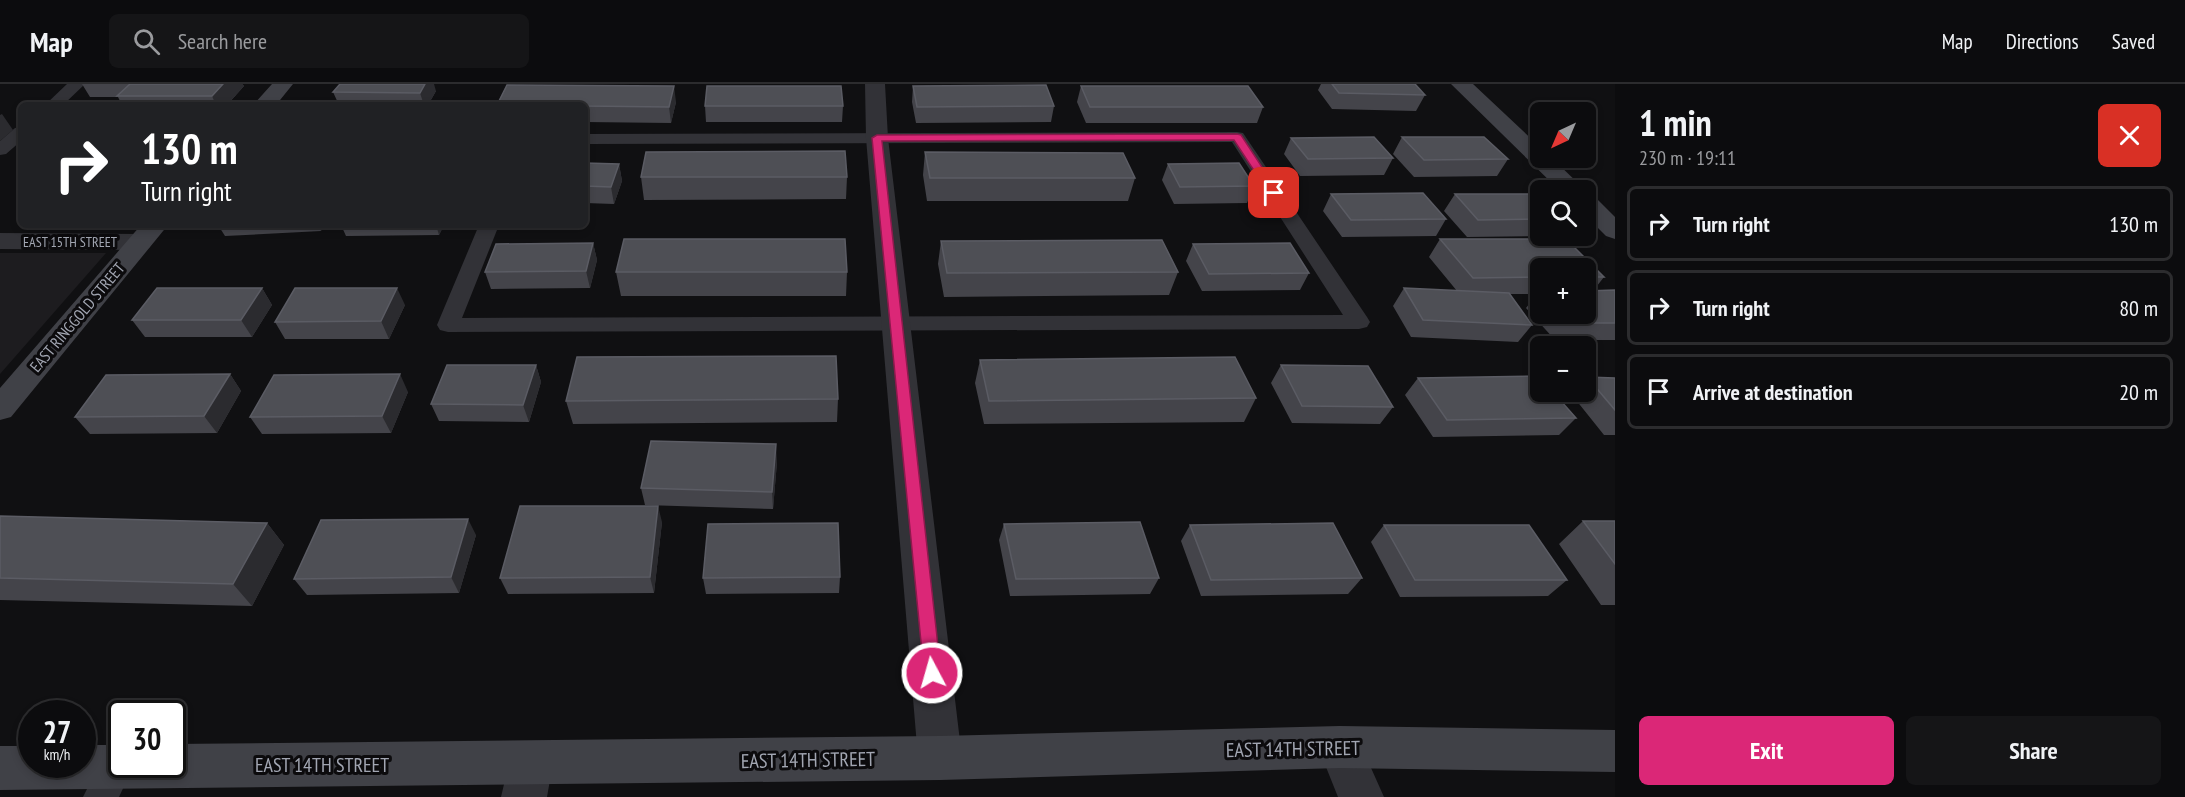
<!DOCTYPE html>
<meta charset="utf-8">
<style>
:root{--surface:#0c0c0e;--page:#151517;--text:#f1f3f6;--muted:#9a9b9e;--line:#2c2c2e;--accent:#db2777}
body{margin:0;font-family:"PT Sans Narrow",sans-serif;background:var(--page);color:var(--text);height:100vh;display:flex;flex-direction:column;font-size:22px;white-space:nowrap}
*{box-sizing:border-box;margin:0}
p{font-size:20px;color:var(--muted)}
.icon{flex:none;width:33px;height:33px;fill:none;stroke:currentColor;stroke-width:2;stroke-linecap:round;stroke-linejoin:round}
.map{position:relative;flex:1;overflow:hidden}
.side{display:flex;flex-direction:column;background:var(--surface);width:570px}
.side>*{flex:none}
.top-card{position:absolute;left:18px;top:18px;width:570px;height:126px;border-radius:9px;box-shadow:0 3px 9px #0003,0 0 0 2px var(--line);background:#202124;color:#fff;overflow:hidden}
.needle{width:39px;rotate:224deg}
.controls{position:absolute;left:1530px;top:18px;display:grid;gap:12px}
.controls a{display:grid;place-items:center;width:66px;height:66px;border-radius:9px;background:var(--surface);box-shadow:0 3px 9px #0003,0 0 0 2px var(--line);font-size:30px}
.speed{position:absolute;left:18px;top:616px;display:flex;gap:12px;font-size:30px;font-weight:700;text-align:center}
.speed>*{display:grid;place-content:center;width:78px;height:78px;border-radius:50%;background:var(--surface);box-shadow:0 3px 9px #0003,0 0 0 2px var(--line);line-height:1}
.speed small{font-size:15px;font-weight:400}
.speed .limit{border:3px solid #111;border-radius:9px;background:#fff;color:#111}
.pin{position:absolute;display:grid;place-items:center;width:51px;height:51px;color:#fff;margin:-26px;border-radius:12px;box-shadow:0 3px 9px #0006}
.me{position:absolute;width:66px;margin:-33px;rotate:354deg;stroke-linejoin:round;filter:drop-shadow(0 0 4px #0008)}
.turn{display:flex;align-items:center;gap:21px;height:126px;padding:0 24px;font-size:27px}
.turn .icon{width:78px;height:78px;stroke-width:2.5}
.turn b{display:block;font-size:42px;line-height:51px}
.round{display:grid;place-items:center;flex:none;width:63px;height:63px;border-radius:9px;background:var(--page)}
.headline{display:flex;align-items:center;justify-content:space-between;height:102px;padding:0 24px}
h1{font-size:36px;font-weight:800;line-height:45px}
.button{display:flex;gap:12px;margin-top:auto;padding:12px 24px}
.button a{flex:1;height:69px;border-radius:9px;background:var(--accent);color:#fff;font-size:24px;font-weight:800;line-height:69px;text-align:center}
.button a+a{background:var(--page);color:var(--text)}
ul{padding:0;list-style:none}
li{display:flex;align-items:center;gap:18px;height:75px;margin:0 12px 9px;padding:0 12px;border:3px solid var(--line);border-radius:9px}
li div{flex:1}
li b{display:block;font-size:22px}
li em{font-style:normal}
header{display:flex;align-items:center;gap:36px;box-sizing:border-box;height:84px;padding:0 30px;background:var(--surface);border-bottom:2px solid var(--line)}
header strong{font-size:28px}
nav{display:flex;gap:33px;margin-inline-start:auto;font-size:21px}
.search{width:420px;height:54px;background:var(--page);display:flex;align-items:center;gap:15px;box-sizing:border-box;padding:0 21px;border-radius:9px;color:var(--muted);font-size:22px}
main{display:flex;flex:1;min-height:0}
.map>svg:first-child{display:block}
.built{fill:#1d1c1f}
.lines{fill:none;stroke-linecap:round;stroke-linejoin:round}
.lane{fill:#323237;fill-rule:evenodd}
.street{fill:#323237;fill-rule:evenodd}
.secondary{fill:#404147;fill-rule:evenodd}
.wall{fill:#44444a;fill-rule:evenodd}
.shaded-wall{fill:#2b2b2f}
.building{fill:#4e4f55;stroke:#5b5c64;stroke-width:1.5}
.route{fill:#db2777;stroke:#8e194d;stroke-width:1.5}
.labels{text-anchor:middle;stroke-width:6;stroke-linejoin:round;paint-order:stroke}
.far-street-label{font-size:14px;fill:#a2a6b2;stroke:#0c0b0d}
.street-label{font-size:16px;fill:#a2a6b2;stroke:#0c0b0d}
.near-street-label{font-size:20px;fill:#a2a6b2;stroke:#0c0b0d}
</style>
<header>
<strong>Map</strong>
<div class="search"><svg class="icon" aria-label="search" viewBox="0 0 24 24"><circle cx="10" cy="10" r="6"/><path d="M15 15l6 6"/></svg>Search here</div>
<nav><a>Map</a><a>Directions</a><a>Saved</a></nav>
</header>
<main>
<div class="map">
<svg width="1615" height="713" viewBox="0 0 1615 713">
<rect width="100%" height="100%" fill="#101012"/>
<path class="built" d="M 0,169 L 106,169 L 0,290 Z"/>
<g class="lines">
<path class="lane" d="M 67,0 L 85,0 L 63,21 L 45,21 Z
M 21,43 L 21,57 L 6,70 L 0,71 L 0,57 L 15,44 Z
M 1237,48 L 1243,49 L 1367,233 L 1370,238 L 1367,243 L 1359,245 L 448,248 L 440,246 L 437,241 L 479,141 L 499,141 L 462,234 L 1343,231 L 1232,58 L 585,60 L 585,50 Z
M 116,666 L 122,668 L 122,681 L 132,681 L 133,683 L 119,713 L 83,713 L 104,671 Z"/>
<path class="street" d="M 865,0 L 885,0 L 888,54 L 962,674 L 955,689 L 940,696 L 925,689 L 918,674 L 866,54 Z
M 0,149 L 140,150 L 149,152 L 153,158 L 149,164 L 140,166 L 0,165 Z
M 1340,642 L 1355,648 L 1384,713 L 1338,713 L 1318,663 L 1325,648 Z
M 531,657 L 547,664 L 553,679 L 547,713 L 501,713 L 509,679 L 515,664 Z"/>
<path class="secondary" d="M 272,0 L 293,0 L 276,21 L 253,21 Z
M 1451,0 L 1473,0 L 1540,63 L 1540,74 L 1552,74 L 1585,106 L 1559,106 Z
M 1586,111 L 1595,113 L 1615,133 L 1615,155 L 1606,152 L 1586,132 Z
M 141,141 L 168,141 L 11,333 L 0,336 L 0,304 Z
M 1340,642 L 1615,646 L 1615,688 L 1340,684 L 940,696 L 0,706 L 0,662 L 32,662 L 32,681 L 82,681 L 82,661 L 122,661 L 122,681 L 172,681 L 172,660 L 940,652 Z"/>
</g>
<path class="wall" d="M 82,0 L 242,0 L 244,2 L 227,21 L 122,21 L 118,13 L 90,13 Z
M 1321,0 L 1415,0 L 1425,11 L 1416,27 L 1332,25 L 1318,6 Z
M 913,2 L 1054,22 L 1051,38 L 916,39 L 912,18 Z
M 1081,2 L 1263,23 L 1257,39 L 1086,39 L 1077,18 Z
M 436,7 L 428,21 L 339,21 L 333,8 Z
M 676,18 L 671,39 L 585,38 L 585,21 Z
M 705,22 L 843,22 L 842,38 L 706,38 Z
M 1402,53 L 1508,75 L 1497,92 L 1414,93 L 1393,70 Z
M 1291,54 L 1393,74 L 1384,91 L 1300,92 L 1284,70 Z
M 925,68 L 1135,94 L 1128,117 L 927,117 L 923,91 Z
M 585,79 L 619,80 L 622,97 L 614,120 L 585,119 Z
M 1168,80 L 1254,102 L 1247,119 L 1174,120 L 1162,96 Z
M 641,93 L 847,93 L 846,115 L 644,116 Z
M 1331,110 L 1446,135 L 1436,152 L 1342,153 L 1323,127 Z
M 1455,110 L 1540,110 L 1540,152 L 1557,152 L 1467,153 L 1444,127 Z
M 218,141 L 323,141 L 321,147 L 225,152 Z
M 341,141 L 444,141 L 439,151 L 346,152 Z
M 1440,155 L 1566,155 L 1604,193 L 1593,207 L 1615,206 L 1615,256 L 1555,256 L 1526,224 L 1537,210 L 1510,210 L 1532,241 L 1518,258 L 1411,253 L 1393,222 L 1404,204 L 1457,207 L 1429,173 ZM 1540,184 L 1586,184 L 1586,230 L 1540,230 Z
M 941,157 L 1178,188 L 1169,211 L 944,213 L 938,180 Z
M 593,159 L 597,176 L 590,204 L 491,205 L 485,188 Z
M 1193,160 L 1309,189 L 1300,206 L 1202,207 L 1186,177 Z
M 616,188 L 847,188 L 846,212 L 621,212 Z
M 262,204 L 272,221 L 252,253 L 145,253 L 132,236 Z
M 405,221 L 389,255 L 285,255 L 275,238 Z
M 980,276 L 1256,314 L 1244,338 L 984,340 L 975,299 Z
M 536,281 L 541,298 L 529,338 L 439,337 L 431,320 Z
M 1281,281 L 1393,323 L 1380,340 L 1292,339 L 1271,299 Z
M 230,290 L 241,307 L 217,349 L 90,350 L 75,333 Z
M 1587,293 L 1615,294 L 1615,351 L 1604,351 L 1572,311 L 1575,308 L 1586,308 L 1586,296 Z
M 1418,294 L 1576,334 L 1559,351 L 1433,353 L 1405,311 Z
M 408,308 L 391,349 L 262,350 L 250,333 Z
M 838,315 L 837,338 L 573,340 L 566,317 Z
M 777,378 L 773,425 L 645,421 L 641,404 Z
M 0,432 L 267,439 L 284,461 L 252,522 L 0,516 Z
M 1583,437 L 1615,437 L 1615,521 L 1601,521 L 1559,460 Z
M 662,438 L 654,509 L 508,510 L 500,494 Z
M 1004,440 L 1159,494 L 1150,510 L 1010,512 L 999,456 Z
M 1190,441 L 1362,494 L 1348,510 L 1201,512 L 1181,457 Z
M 1384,441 L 1567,496 L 1548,512 L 1400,513 L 1371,458 Z
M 476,451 L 459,509 L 307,511 L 294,495 Z
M 840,493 L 839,509 L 706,510 L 703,494 Z"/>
<path class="shaded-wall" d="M 223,0 L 242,0 L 244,2 L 227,21 L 216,21 L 212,12 Z
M 425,0 L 434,0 L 436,7 L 428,21 L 424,21 L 420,9 Z
M 674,2 L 676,18 L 671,39 L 669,23 Z
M 2,30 L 13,46 L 0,57 L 0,31 Z
M 619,80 L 622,97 L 614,120 L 611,103 Z
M 318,141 L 323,141 L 321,147 Z
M 436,141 L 444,141 L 439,151 Z
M 593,159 L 597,176 L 590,204 L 586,187 Z
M 262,204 L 272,221 L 252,253 L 241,236 Z
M 397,204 L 405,221 L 389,255 L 381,237 Z
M 536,281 L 541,298 L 529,338 L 523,321 Z
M 230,290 L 241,307 L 217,349 L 204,332 Z
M 400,290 L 408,308 L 391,349 L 382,332 Z
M 776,360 L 777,378 L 773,425 L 772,408 Z
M 658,422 L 662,438 L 654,509 L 650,493 Z
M 468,435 L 476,451 L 459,509 L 451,493 Z
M 267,439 L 284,461 L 252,522 L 233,500 Z"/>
<path class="building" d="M 130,0 L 223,0 L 212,12 L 117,12 Z
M 340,0 L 425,0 L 420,9 L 333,8 Z
M 1332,0 L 1415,0 L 1425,11 L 1339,9 Z
M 507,1 L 674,2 L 669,23 L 585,22 L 585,21 L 497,21 Z
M 1046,1 L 1054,22 L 917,23 L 913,2 Z
M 707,2 L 841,2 L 843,22 L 705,22 Z
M 1081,2 L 1248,2 L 1263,23 L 1090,23 Z
M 1374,53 L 1393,74 L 1308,75 L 1291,54 Z
M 1402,53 L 1484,53 L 1508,75 L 1424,76 Z
M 845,67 L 847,93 L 641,93 L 646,68 Z
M 925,68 L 1123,69 L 1135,94 L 930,94 Z
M 585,79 L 619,80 L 611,103 L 585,102 Z
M 1239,79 L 1254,102 L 1180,103 L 1168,80 Z
M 1423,109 L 1446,135 L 1351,136 L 1331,110 Z
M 1455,110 L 1540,110 L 1540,135 L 1478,136 Z
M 624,155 L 845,155 L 847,188 L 616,188 Z
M 1440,155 L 1566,155 L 1604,193 L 1586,193 L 1586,184 L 1540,184 L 1540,193 L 1473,194 Z
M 1162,156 L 1178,188 L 947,189 L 941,157 Z
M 593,159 L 586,187 L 485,188 L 496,160 Z
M 1290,159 L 1309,189 L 1209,190 L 1193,160 Z
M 157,204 L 262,204 L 241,236 L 132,236 Z
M 295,204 L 397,204 L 381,237 L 275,238 Z
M 1404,204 L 1509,209 L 1532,241 L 1423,236 Z
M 1615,206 L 1615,239 L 1569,239 L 1561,230 L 1586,230 L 1586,207 Z
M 836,272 L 838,315 L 566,317 L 577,273 Z
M 1235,273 L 1256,314 L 989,317 L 980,276 Z
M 447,281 L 536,281 L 523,321 L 431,320 Z
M 1281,281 L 1368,282 L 1393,323 L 1302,322 Z
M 230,290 L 204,332 L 75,333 L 106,291 Z
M 400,290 L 382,332 L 250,333 L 274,291 Z
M 1540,292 L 1540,308 L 1553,308 L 1576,334 L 1447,336 L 1418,294 Z
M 1587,293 L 1615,294 L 1615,326 Z
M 651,357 L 776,360 L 772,408 L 641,404 Z
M 520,422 L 658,422 L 650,493 L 500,494 Z
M 0,432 L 267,439 L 233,500 L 0,494 Z
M 468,435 L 451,493 L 294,495 L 321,436 Z
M 1583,437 L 1615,437 L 1615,480 Z
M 1140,438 L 1159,494 L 1016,495 L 1004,440 Z
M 838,439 L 840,493 L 703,494 L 708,440 Z
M 1333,439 L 1362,494 L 1211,496 L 1190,441 Z
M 1384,441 L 1529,441 L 1567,496 L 1415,496 Z"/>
<path class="route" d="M 1237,50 L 1241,51 L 1279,109 L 1277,111 L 1270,111 L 1234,56 L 882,57 L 941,589 L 938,594 L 932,596 L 926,594 L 924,589 L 872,54 L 877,51 Z"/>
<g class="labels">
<g class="far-street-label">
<text x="70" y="163">EAST 15TH STREET</text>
</g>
<g class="street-label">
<text transform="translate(77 233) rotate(-50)" y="6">EAST RINGGOLD STREET</text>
</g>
<g class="near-street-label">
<text transform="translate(1293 665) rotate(-1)" y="7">EAST 14TH STREET</text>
<text transform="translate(808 676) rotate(-1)" y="7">EAST 14TH STREET</text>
<text x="322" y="688">EAST 14TH STREET</text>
</g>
</g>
</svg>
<div class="controls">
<a><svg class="needle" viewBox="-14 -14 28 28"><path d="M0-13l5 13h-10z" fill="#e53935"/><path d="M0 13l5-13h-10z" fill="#9a9b9e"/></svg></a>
<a><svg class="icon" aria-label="search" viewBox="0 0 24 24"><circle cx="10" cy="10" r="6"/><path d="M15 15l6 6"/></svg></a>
<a>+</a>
<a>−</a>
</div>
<div class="speed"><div>27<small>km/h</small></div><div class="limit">30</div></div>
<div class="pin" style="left:1274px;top:109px;background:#d93025"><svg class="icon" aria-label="arrive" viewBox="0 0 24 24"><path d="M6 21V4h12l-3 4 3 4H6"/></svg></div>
<svg class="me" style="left:932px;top:589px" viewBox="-20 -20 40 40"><circle r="17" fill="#db2777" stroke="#fff" stroke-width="3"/><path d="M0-11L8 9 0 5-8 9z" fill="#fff"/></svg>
<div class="top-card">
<div class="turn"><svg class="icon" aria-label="right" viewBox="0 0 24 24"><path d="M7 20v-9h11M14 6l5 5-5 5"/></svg><div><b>130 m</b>Turn right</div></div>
</div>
</div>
<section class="side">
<div class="headline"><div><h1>1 min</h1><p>230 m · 19:11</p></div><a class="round" style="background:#d93025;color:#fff"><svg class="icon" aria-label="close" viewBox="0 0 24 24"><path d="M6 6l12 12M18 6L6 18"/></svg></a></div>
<ul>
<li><svg class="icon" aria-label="right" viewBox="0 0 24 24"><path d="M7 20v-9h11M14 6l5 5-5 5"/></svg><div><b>Turn right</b></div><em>130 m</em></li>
<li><svg class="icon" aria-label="right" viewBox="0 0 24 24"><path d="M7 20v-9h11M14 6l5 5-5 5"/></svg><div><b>Turn right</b></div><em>80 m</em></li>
<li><svg class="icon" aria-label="arrive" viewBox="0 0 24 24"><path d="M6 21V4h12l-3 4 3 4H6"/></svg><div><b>Arrive at destination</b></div><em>20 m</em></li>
</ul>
<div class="button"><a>Exit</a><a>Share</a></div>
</section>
</main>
